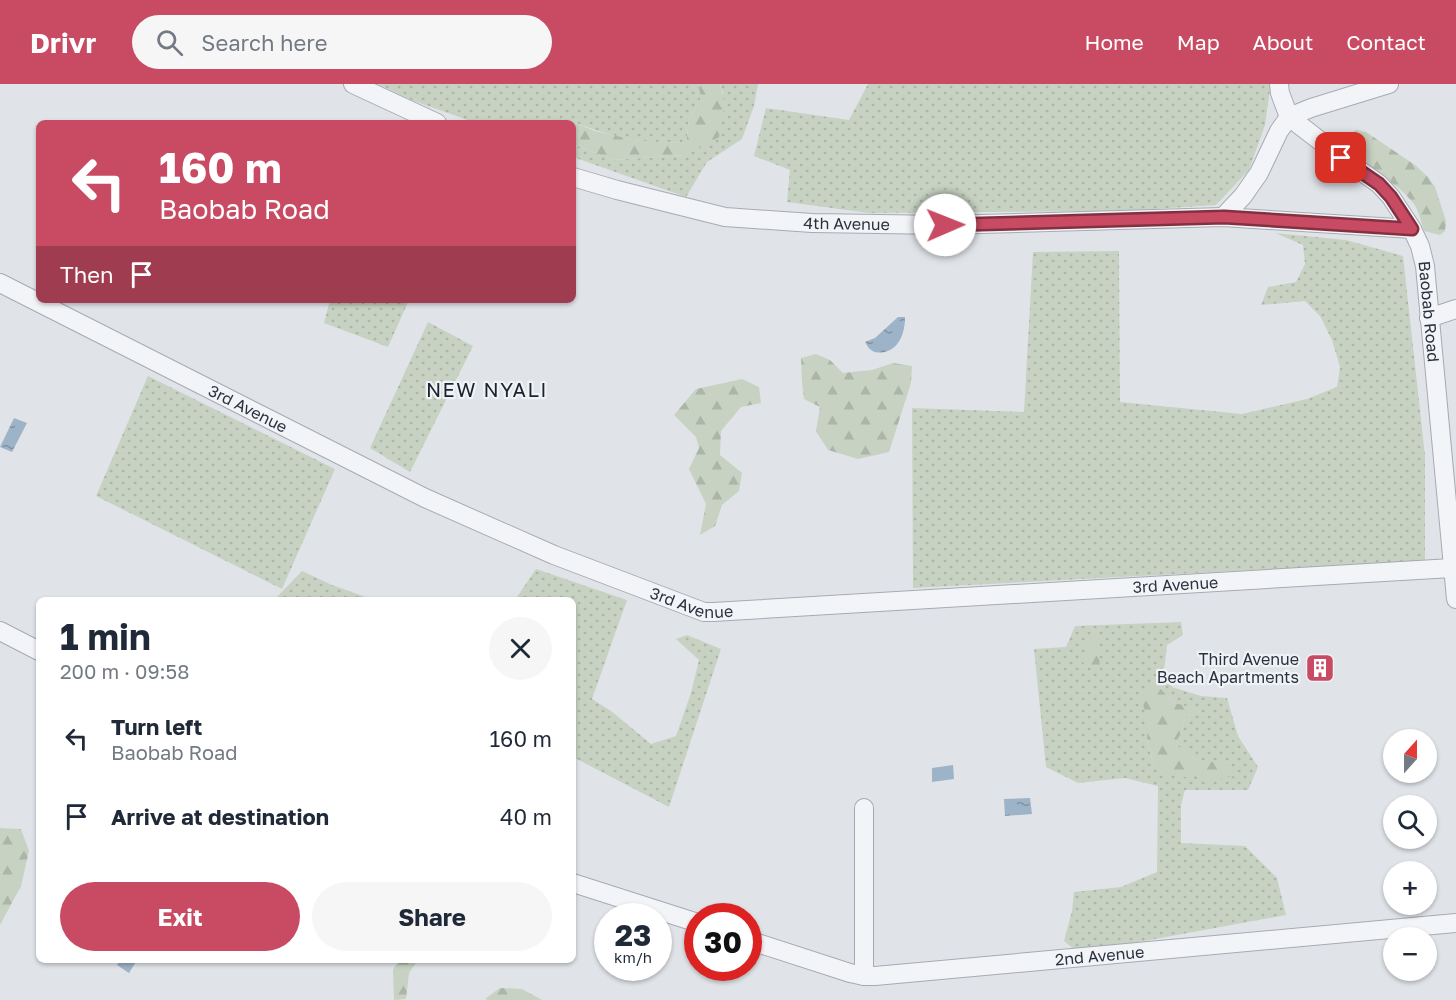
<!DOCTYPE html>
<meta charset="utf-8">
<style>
:root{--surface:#fff;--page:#f6f6f7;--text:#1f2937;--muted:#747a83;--accent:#c84b63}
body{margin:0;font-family:"Golos Text",sans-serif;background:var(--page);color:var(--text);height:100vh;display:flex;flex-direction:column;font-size:22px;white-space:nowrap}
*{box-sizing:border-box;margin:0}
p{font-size:20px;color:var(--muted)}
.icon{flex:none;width:33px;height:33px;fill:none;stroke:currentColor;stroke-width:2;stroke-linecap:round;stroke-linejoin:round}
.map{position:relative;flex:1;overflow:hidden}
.side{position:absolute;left:36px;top:513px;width:540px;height:366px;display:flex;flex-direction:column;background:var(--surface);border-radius:9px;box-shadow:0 2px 4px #0004}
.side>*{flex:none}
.hud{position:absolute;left:36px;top:36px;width:540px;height:183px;border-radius:9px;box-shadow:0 2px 4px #0004;background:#c84b63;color:#fff;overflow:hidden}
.needle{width:39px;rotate:21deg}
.tools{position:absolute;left:1383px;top:645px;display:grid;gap:12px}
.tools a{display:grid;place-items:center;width:54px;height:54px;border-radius:50%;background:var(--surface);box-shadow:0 2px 4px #0004;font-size:30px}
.speed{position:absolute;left:594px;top:819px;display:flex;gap:12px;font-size:30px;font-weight:700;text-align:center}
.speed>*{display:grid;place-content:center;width:78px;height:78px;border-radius:50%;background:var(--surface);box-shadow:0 2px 4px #0004;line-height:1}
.speed small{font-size:15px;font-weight:400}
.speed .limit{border:9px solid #d22;background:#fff;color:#111}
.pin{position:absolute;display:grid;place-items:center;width:51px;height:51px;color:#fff;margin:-26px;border-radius:12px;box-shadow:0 3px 9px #0006}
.me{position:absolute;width:66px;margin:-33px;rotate:89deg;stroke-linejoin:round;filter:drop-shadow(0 0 4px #0008)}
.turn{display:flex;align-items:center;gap:21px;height:126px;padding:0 24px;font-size:27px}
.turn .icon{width:78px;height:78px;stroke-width:2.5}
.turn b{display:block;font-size:42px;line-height:51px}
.then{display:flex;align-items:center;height:57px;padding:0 24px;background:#0003;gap:12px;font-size:22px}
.round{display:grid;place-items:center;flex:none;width:63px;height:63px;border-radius:32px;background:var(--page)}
.headline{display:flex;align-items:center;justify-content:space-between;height:102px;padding:0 24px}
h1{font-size:36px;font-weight:700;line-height:45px}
.cta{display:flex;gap:12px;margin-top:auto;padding:12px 24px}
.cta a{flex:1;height:69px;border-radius:36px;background:var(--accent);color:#fff;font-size:24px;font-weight:700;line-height:69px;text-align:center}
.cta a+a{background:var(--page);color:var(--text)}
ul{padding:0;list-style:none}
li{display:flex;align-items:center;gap:18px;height:78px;padding:0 24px}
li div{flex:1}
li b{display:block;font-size:22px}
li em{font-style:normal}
header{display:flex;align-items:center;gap:36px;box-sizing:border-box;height:84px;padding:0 30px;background:var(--accent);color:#fff}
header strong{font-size:28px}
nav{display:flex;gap:33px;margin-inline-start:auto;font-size:21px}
.search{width:420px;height:54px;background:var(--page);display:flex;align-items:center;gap:15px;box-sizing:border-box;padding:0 21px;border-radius:33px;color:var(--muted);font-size:22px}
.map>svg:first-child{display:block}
.grass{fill:url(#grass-dots);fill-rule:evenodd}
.forest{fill:url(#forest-firs)}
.water{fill:url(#water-ripples)}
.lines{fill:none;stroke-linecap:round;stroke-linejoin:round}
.street-casing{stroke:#a6abb3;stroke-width:20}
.street{stroke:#f3f4f7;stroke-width:18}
.route-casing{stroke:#823140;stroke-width:15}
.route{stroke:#c84b63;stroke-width:10}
.labels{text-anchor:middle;stroke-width:4.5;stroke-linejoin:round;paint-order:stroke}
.street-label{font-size:16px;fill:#2a323f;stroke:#f0f3f6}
.poi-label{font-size:16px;fill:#2a323f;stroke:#f0f3f6;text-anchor:end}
.quarter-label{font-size:20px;letter-spacing:1.5px;fill:#1c2330;stroke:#f0f3f6}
</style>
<header>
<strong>Drivr</strong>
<div class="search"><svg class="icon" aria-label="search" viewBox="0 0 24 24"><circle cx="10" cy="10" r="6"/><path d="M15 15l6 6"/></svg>Search here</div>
<nav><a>Home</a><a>Map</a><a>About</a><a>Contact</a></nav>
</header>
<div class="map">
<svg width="1456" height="916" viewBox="0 0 1456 916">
<defs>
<pattern id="grass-dots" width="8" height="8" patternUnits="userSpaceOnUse" patternTransform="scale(1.5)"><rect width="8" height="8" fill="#c7d2c2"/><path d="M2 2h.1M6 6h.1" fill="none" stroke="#abb5a8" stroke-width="1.8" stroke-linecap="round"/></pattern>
<pattern id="forest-firs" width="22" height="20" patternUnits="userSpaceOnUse" patternTransform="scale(1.5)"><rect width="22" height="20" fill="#c7d2c2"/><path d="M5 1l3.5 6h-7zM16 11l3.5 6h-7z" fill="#abb5a8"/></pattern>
<pattern id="water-ripples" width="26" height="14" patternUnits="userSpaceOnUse" patternTransform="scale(1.5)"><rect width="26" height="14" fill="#9db3c7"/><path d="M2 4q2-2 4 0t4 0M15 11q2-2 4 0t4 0" fill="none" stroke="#8092a3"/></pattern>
</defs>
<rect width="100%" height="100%" fill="#e0e4e9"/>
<path class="grass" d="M 378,0 L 698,0 L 701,14 L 689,35 L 686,59 C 670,58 655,59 639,57 C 613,53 588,44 563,34 L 560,39 L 476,39 L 414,17 Z
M 720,0 L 758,0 L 754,22 L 742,55 L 707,78 L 686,113 L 573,73 L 573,60 L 613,76 L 686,71 L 723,9 Z
M 868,0 L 1269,0 L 1270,6 L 1265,41 L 1249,86 L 1216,121 L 1123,127 L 869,129 L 787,118 L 790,86 L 754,72 L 766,24 L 849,36 Z
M 1275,149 L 1346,156 L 1403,172 L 1425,372 L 1425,477 L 913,504 L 912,324 L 1024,328 L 1033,168 L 1119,167 L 1120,318 L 1242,330 L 1307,315 L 1337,303 L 1340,283 L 1332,256 L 1320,232 L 1305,217 L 1261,221 L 1268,203 L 1296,198 L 1305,180 L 1303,161 Z
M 330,216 L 409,216 L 388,263 L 324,239 Z
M 428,238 L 473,262 L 410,388 L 370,364 Z
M 148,292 L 335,385 L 282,505 L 96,412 Z
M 536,485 L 627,516 L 592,615 L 611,627 L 651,660 L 676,652 L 691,609 L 699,576 L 676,555 L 687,551 L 721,565 L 669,723 L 573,673 L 573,516 L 515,516 Z
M 302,487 L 332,501 L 374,516 L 274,516 Z
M 1181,538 L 1183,551 L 1167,561 L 1164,587 L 1172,603 L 1201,612 L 1227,614 L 1238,652 L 1258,683 L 1248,706 L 1185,706 L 1181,721 L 1181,759 L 1245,762 L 1277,794 L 1286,831 L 1079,869 L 1064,857 L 1072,827 L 1074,808 L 1121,803 L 1157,788 L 1158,702 L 1125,694 L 1078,699 L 1046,683 L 1034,565 L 1066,563 L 1075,542 ZM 1152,596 L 1173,618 L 1200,627 L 1186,632 L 1176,661 L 1199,678 L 1228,678 L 1155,684 L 1147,657 Z"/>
<path class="forest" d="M 698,0 L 720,0 L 725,20 L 719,53 L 686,71 L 613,76 L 573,60 L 573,39 L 560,39 L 563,34 L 595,47 L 638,57 L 686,59 L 689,35 L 701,14 Z
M 1356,46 L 1366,48 L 1415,81 L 1428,93 L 1435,103 L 1446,137 L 1445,147 L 1440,151 L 1424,147 C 1421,138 1419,127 1414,120 C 1403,105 1388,97 1374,86 C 1364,79 1353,62 1349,51 Z
M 816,270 L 830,276 L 843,289 L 872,286 L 893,279 L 912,282 L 911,299 L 889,368 L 858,375 L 828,366 L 816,347 L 820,323 L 804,315 L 802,298 L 801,274 Z
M 742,295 L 759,303 L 761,319 L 741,323 L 721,347 L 720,371 L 742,389 L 739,407 L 722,421 L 715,442 L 700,451 L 706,420 L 689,385 L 699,364 L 696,353 L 674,331 L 696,305 Z
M 1090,552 L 1101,553 L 1099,568 L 1100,586 L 1085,581 L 1082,577 Z
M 1152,596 L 1173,618 L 1201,627 L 1186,632 L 1176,661 L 1199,678 L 1228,678 L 1236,692 L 1205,696 L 1178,692 L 1155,684 L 1147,657 L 1148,637 L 1140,610 Z
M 0,744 L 21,745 L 29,767 L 21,802 L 0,841 Z
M 399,876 L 418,876 L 409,889 L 406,915 L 394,916 L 393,886 Z
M 500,904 L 522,905 L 542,916 L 487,916 L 486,914 Z"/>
<path class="water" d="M 898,233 L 905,233 C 905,248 900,264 885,268 C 880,269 875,269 871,266 C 868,264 867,261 865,258 L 875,254 Z
M 14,334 L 27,339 L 12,368 L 0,363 Z
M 953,681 L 954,695 L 932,698 L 932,684 Z
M 1030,714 L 1032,730 L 1005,732 L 1004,715 Z
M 120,876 L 137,876 L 129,889 L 117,881 Z"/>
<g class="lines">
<g class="street-casing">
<g id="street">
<path d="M 353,0 L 437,39"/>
<path id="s1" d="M 1279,0 L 1280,9 L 1289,33 L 1341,73 L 1379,100 L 1391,113 L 1412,145 L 1420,162 L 1425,182 L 1456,515"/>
<path id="s2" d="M 573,93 L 617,106 L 725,133 L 812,139 L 945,141 L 1223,133 L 1412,145"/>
<path d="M 1223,133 L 1243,112 L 1259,89 L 1279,47 L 1289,33 L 1311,24 L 1389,0"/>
<path id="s3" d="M 0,199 L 425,414 L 554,471 L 704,528 L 713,528 L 1452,484"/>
<path d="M 1429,234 L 1456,225"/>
<path d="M 0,547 L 39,567"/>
<path d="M 573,799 L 698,839"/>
<path id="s4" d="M 748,856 L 850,889 L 864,892 L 875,892 L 1456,839"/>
<path d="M 864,892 L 864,724"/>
</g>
</g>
<use href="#street" class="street"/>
</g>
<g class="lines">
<g class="route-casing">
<path id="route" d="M 945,141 L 1224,133 L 1412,145 L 1391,113 L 1379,100 L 1341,74"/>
</g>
<use href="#route" class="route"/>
</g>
<defs>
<g id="building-square" transform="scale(1.5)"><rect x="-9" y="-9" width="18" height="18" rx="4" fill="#c84b63" stroke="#f0f3f6"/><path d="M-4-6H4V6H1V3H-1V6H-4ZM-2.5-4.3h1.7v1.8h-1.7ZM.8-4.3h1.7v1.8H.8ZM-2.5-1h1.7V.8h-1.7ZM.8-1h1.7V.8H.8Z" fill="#fff"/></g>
</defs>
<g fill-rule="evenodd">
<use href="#building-square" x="1320" y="584"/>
</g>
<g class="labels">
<g class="street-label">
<text dy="6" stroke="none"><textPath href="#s2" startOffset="279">4th Avenue</textPath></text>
<text dy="6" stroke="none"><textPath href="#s1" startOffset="288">Baobab Road</textPath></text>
<text dy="6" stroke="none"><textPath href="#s3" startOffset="278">3rd Avenue</textPath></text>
<text dy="6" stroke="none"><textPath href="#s3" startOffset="1250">3rd Avenue</textPath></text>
<text dy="6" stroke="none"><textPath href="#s3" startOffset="764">3rd Avenue</textPath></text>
<text dy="6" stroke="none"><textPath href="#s4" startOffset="358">2nd Avenue</textPath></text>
</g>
<g class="poi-label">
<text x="1299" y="581">Third Avenue<tspan x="1299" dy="18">Beach Apartments</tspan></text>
</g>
<g class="quarter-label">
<text x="487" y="313">NEW NYALI</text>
</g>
</g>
</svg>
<div class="tools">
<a><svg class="needle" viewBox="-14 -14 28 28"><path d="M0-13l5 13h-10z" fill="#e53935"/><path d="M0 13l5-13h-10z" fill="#747a83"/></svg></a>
<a><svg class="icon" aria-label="search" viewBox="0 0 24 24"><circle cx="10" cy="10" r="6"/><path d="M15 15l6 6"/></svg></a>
<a>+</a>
<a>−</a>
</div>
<div class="speed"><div>23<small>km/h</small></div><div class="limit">30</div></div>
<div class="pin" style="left:1341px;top:74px;background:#d93025"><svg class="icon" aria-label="arrive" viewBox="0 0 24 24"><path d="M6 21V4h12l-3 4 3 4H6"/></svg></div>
<svg class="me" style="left:945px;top:141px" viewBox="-20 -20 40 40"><circle r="19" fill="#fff"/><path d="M0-13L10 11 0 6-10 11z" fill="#c84b63"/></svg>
<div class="hud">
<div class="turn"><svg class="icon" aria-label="left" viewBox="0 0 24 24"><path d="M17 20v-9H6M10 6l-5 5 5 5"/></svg><div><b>160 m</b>Baobab Road</div></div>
<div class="then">Then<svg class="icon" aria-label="arrive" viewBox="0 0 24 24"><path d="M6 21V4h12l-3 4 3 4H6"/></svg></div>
</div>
<section class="side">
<div class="headline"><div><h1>1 min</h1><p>200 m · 09:58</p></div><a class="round"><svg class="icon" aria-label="close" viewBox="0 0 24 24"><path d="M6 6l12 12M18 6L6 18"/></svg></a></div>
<ul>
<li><svg class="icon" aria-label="left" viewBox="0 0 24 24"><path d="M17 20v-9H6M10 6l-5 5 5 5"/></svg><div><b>Turn left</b><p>Baobab Road</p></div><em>160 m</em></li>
<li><svg class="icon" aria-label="arrive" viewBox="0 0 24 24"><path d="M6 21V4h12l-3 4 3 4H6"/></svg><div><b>Arrive at destination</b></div><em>40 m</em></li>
</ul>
<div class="cta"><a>Exit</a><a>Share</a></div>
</section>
</div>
